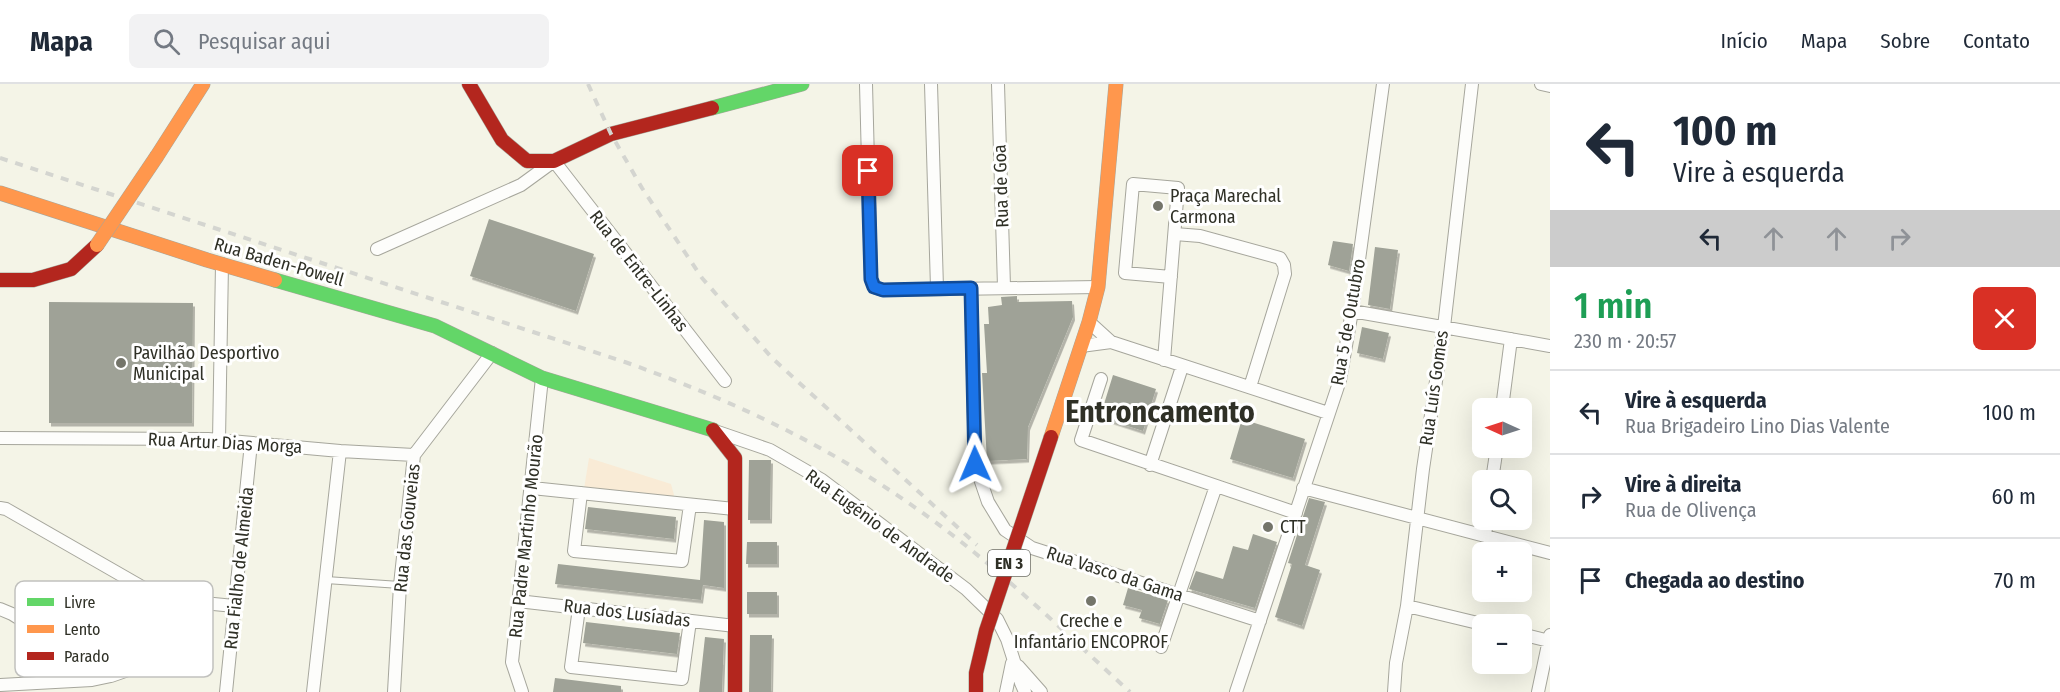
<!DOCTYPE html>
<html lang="pt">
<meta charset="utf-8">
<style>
:root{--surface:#fff;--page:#f2f2f3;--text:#1f2937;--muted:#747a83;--line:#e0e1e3}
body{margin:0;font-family:"Fira Sans Condensed",sans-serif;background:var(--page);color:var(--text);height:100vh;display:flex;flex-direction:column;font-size:22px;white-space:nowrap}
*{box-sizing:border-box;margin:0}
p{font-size:20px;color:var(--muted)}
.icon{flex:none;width:33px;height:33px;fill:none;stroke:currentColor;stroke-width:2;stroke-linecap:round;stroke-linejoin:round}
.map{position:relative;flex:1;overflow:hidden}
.side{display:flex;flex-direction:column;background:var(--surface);width:510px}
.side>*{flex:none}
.guide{background:#fff;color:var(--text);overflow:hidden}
.needle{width:39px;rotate:273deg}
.tools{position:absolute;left:1472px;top:314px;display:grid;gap:12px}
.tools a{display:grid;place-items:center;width:60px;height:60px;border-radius:9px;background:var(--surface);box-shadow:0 6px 24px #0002;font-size:30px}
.pin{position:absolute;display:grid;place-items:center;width:51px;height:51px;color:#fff;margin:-26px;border-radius:12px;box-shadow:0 3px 9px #0006}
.me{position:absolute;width:66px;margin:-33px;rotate:359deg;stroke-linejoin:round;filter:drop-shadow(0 0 4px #0008)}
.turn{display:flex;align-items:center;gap:21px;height:126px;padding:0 24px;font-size:27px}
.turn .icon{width:78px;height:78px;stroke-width:2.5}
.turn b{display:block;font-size:42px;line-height:51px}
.lanes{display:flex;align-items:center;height:57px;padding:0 24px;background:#0003;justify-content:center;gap:30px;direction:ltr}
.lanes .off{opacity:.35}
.round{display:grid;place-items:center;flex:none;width:63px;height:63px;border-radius:9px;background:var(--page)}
.headline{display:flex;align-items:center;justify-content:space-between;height:102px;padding:0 24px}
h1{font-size:36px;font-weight:600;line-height:45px;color:#1e9e55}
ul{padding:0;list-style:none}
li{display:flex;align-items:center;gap:18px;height:84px;padding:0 24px;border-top:2px solid var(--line)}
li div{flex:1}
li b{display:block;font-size:22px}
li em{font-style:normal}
header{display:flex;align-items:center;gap:36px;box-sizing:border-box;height:84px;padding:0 30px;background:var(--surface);border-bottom:2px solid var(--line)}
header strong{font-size:28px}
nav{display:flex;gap:33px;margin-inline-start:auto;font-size:21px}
.search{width:420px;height:54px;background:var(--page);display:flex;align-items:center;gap:15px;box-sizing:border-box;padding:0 21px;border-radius:9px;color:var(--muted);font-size:22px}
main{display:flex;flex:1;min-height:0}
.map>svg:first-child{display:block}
.green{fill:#f9ebd6}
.building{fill:#9fa297;filter:url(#shadow)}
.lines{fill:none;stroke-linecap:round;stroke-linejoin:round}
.lane-casing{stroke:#a6a69c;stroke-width:8}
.street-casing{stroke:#a6a69c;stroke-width:14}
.fast-casing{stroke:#a6a69c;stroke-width:15}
.slow-casing{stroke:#a6a69c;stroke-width:15}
.jam-casing{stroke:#a6a69c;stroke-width:15}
.lane{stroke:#fdfdfb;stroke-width:6}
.street{stroke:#fdfdfb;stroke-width:12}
.fast{stroke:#63d668;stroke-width:14}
.slow{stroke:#ff974d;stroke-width:14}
.jam{stroke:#b3261e;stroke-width:14}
.rail{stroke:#d4d5d0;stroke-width:4;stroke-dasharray:8 8;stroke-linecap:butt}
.slow-bridge-casing{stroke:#a6a69c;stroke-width:15;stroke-linecap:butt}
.jam-bridge-casing{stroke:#a6a69c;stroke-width:15;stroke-linecap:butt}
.slow-bridge{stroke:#ff974d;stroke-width:14}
.jam-bridge{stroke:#b3261e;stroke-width:14}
.route-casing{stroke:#114b97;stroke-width:15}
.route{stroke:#1a73e8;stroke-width:10}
.poi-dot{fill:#74756a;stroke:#fff;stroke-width:2}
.labels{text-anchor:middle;stroke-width:6;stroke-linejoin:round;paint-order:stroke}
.shield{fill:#fff;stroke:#6d6e67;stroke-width:1.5}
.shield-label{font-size:16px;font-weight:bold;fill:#2f3026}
.street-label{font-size:18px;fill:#2f3026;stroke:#fff}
.poi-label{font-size:18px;fill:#2f3026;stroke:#fff;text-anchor:start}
.town-label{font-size:30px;font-weight:bold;fill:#2f3026;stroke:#fff}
.key{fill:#fff;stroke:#c1c1be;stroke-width:1.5}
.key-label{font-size:16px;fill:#2f3026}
</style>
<header>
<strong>Mapa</strong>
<div class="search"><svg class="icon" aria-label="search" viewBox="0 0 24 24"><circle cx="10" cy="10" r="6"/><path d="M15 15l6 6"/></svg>Pesquisar aqui</div>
<nav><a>Início</a><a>Mapa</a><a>Sobre</a><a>Contato</a></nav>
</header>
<main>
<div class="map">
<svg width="1550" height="608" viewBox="0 0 1550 608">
<defs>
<filter id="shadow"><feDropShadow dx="2" dy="3.5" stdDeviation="0" flood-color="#0004"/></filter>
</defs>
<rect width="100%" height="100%" fill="#f4f4e7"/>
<path class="green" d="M 589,374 L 671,400 L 674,411 L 670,416 L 584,405 Z"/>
<path class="building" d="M 489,135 L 594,170 L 576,227 L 470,192 Z
M 1333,157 L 1353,160 L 1349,187 L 1328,181 Z
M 1375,163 L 1398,166 L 1390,225 L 1368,221 Z
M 1017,212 L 1017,218 L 1072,217 L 1073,233 L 1028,343 L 1027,375 L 987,377 L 982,289 L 987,289 L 984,240 L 989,240 L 988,223 L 1002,221 L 1001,213 Z
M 49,218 L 193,219 L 192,339 L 49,339 Z
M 1362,243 L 1389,249 L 1383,275 L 1357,269 Z
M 1113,291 L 1156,305 L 1143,347 L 1100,333 Z
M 1242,335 L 1305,355 L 1293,394 L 1230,375 Z
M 749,376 L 771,376 L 770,436 L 748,436 Z
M 1309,414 L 1325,418 L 1305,481 L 1320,486 L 1302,542 L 1275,533 L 1292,480 L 1288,479 Z
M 588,423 L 676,433 L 674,455 L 585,445 Z
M 704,436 L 724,438 L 724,504 L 703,501 L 701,516 L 555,500 L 558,480 L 700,496 Z
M 1253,450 L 1277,458 L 1255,524 L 1189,505 L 1196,487 L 1223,495 L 1233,462 L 1248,466 Z
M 747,458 L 777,458 L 777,480 L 746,480 Z
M 1128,504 L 1168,516 L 1160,540 L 1139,534 L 1142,526 L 1123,521 Z
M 747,508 L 777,508 L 777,530 L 747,530 Z
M 586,538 L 680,549 L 677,570 L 583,559 Z
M 750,551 L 772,551 L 771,608 L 749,608 Z
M 705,553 L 724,555 L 722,608 L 699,608 Z
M 555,594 L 621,602 L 621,608 L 553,608 Z"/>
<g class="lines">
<g class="lane-casing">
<path id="lane" d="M 326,496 L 400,501"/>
</g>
<g class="street-casing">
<path id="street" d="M 866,0 L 871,195 L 874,203 L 883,206 L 1098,203
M 931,0 L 937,204
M 998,0 L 1004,203
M 1541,0 L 1550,2
M 1175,150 L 1200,152 L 1280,174 L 1284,181 L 1285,190 L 1250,303
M 377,165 L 521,101 L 554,77 L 725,297
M 971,204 L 975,380 L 988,418 L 1005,446 L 1032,464 L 1260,537
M 1352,227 L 1550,262
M 1089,238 L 1111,258 L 1328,329
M 1081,262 L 1111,258
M 1164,276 L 1178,104 L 1133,100 L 1125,189 L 1171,193
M 1101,295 L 1081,356 L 1296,429
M 1502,324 L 1511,255
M 715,347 L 770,366 L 822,396 L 966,505 L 997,535 L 1007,555 L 1021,599 L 1025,608
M 0,354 L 208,355 L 340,367 L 414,371
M 219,356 L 222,180
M 1150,381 L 1182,283
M 1492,396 L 1497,363
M 532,404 L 734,425
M 1303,404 L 1550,469
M 581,409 L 574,467 L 682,477 L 690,421
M 0,424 L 6,425 L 163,515 L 234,522
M 1485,452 L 1487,435
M 518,517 L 735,542
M 1407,522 L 1482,540
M 579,524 L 571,583 L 682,595 L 690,537
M 0,525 L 12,530 L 111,592 L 92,596 L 0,601
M 1521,550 L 1549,557
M 1161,563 L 1216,402
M 1018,582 L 1041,608
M 111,592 L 131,585 L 138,562 L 147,505
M 226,608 L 251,359
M 313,608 L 340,367
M 394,608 L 400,501 L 414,371 L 492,269
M 522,608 L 512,578 L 542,294
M 1006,608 L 1012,579
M 1236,608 L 1340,296 L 1352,227 L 1383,0
M 1394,608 L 1396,579 L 1407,522 L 1423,385 L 1444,243 L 1472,0
M 1538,608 L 1550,551"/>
</g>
<g class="fast-casing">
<path id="fast" d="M 712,24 L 802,0
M 275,196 L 435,242 L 542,294 L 713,346"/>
</g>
<g class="slow-casing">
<path id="slow" d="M 157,72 L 203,0
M 0,109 L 207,176 L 275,196
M 1051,353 L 1089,238 L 1098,203 L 1116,0"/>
</g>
<g class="jam-casing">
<path id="jam" d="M 469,0 L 502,56 L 527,77 L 554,77 L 611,50 L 712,24
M 0,196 L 33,196 L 71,185 L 97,161
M 713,346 L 735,374 L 735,608"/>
</g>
<use href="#lane" class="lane"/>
<use href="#street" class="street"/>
<use href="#fast" class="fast"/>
<use href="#slow" class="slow"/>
<use href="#jam" class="jam"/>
<path class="rail" d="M 588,0 L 611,50 L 642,104 L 702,194 L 772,274 L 977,461
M 0,74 L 625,278 C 734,317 826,360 920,427 C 995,480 1062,546 1130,608"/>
<g class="slow-bridge-casing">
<path id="slow-bridge" d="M 97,161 L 157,72"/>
</g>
<g class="jam-bridge-casing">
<path id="jam-bridge" d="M 976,608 L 976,589 L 986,547 L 1051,353"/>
</g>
<use href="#slow-bridge" class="slow-bridge"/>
<use href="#jam-bridge" class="jam-bridge"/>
</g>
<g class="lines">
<g class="route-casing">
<path id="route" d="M 868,87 L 871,195 L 874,203 L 883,206 L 971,204 L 975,380"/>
</g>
<use href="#route" class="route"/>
</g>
<g class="poi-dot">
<circle cx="1158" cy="122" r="6"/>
<circle cx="121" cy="279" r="6"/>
<circle cx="1268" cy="443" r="6"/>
<circle cx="1091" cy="517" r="6"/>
</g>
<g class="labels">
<rect class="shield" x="988" y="466" width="42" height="26" rx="4.5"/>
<g class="shield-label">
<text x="1009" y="485">EN 3</text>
</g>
<g class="street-label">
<text transform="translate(1001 102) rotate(-92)" y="6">Rua de Goa</text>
<text transform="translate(279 178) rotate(16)" y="6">Rua Baden-Powell</text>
<text transform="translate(639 187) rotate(52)" y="6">Rua de Entre-Linhas</text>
<text transform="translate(1348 238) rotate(-80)" y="6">Rua 5 de Outubro</text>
<text transform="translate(1434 304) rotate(-82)" y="6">Rua Luís Gomes</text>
<text transform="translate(225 359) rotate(3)" y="6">Rua Artur Dias Morga</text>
<text transform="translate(880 442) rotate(36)" y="6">Rua Eugénio de Andrade</text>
<text transform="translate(407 444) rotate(-84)" y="6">Rua das Gouveias</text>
<text transform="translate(526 452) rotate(-84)" y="6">Rua Padre Martinho Mourão</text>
<text transform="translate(239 484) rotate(-84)" y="6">Rua Fialho de Almeida</text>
<text transform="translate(1115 490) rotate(18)" y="6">Rua Vasco da Gama</text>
<text transform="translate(627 529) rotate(7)" y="6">Rua dos Lusíadas</text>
</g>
<g class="poi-label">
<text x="1170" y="118">Praça Marechal<tspan x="1170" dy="21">Carmona</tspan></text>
<text x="133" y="275">Pavilhão Desportivo<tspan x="133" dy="21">Municipal</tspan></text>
<text x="1280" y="449">CTT</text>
<text x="1091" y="543" text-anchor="middle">Creche e<tspan x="1091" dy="21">Infantário ENCOPROF</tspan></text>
</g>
<g class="town-label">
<text x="1160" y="338">Entroncamento</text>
</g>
</g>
<rect x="15" y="497" width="198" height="96" rx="9" class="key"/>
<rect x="27" y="514" width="27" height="8" fill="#63d668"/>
<rect x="27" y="541" width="27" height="8" fill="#ff974d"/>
<rect x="27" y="568" width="27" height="8" fill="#b3261e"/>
<g class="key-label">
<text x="64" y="524">Livre</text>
<text x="64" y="551">Lento</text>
<text x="64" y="578">Parado</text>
</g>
</svg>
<div class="tools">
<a><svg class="needle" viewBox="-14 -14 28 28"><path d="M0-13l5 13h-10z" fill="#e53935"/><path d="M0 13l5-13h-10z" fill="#747a83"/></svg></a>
<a><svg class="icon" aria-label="search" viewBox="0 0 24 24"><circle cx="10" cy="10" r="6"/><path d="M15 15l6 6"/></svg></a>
<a>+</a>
<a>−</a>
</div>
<div class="pin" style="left:868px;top:87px;background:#d93025"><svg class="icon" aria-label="arrive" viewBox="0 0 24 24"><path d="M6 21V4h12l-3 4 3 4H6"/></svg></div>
<svg class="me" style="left:975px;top:380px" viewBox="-20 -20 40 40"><path d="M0-17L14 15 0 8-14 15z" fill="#1a73e8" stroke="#fff" stroke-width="4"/></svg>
</div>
<section class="side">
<div class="guide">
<div class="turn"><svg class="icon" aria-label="left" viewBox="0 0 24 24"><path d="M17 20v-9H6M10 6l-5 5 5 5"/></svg><div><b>100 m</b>Vire à esquerda</div></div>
<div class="lanes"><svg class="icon" aria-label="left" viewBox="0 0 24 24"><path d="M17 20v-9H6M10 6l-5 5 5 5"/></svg><svg class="icon off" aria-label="ahead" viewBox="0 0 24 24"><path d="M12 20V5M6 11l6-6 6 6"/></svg><svg class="icon off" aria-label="ahead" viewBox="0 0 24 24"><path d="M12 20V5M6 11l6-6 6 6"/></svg><svg class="icon off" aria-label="right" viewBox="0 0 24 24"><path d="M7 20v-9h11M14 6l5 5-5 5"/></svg></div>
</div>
<div class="headline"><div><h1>1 min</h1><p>230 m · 20:57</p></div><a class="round" style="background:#d93025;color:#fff"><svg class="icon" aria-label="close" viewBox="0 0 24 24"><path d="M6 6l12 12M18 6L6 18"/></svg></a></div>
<ul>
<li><svg class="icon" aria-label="left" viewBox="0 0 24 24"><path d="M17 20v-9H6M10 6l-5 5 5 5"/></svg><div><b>Vire à esquerda</b><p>Rua Brigadeiro Lino Dias Valente</p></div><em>100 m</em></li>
<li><svg class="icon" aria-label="right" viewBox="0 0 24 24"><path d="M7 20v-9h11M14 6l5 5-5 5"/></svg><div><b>Vire à direita</b><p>Rua de Olivença</p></div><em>60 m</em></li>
<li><svg class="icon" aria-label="arrive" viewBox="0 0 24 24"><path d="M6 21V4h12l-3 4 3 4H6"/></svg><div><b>Chegada ao destino</b></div><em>70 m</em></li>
</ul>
</section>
</main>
